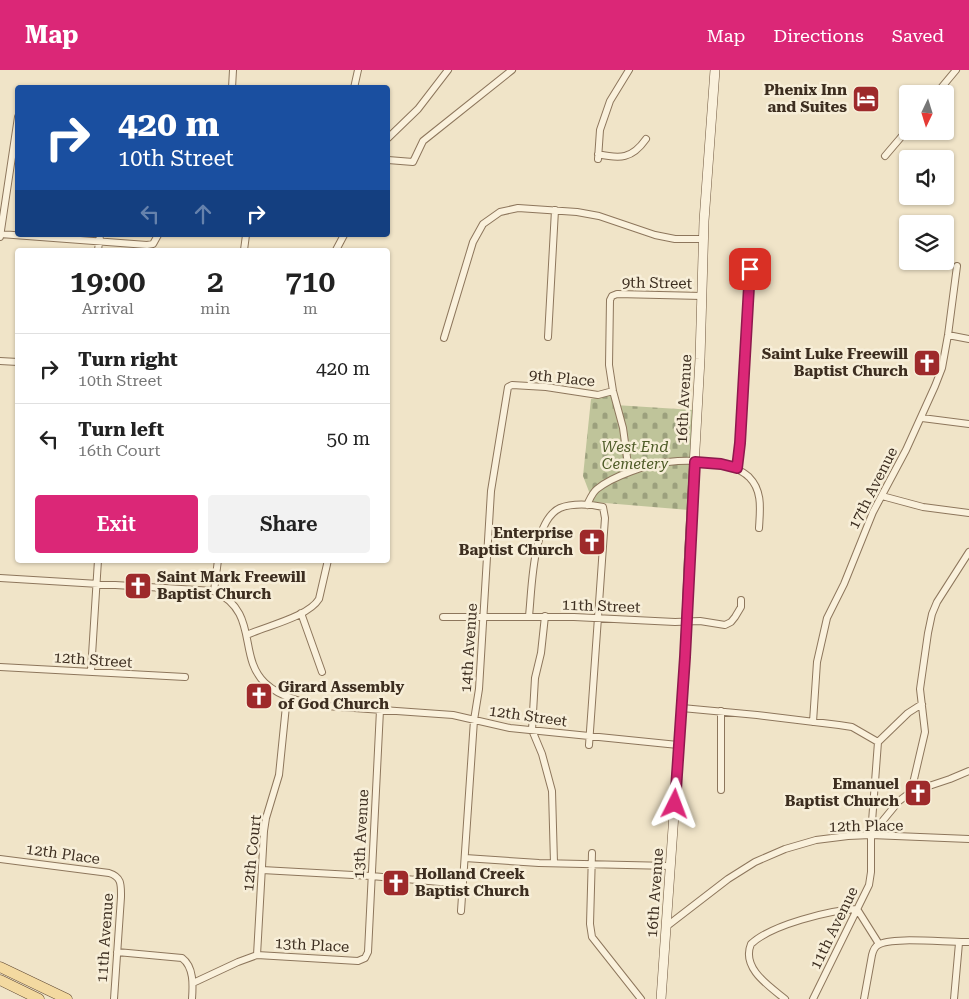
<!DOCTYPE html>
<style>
:root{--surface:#fff;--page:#f2f2f2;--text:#222;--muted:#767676;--line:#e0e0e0;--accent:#db2777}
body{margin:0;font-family:"Roboto Serif",serif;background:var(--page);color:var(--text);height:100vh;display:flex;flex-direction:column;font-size:19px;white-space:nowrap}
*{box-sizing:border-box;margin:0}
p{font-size:16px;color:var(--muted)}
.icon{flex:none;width:28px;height:28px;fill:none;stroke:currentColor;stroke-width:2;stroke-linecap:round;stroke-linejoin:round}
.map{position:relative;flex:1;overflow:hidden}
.drawer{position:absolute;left:15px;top:178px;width:375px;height:315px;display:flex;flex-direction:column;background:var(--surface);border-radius:5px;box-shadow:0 1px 4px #0004}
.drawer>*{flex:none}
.top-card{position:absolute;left:15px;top:15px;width:375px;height:152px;border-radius:5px;box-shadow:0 1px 4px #0004;background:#1a4fa0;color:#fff;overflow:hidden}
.needle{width:32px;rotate:184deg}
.controls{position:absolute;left:899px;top:15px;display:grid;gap:10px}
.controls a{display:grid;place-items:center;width:55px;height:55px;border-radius:5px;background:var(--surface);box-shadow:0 1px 4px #0004;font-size:25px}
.pin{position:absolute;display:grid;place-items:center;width:42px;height:42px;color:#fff;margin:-21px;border-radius:10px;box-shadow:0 2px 8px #0006}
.me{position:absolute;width:55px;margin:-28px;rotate:3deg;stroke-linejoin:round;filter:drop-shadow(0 0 4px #0008)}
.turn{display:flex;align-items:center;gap:18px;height:105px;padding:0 20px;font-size:22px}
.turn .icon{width:65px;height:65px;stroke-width:2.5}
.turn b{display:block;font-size:35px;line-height:42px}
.lanes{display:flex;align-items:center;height:48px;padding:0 20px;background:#0003;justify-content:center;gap:25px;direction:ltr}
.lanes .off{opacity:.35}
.eta{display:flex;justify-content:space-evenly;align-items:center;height:85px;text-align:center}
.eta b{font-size:30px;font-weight:600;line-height:35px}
.cta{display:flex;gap:10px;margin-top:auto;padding:10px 20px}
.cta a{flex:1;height:58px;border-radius:5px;background:var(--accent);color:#fff;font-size:20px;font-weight:600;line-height:58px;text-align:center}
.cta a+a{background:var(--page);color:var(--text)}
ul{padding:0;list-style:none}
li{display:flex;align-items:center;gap:15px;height:70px;padding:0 20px;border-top:1px solid var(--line)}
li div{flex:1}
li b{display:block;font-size:19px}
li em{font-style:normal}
header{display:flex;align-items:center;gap:30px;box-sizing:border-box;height:70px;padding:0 25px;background:var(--accent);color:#fff}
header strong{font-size:24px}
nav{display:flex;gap:28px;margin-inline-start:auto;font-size:18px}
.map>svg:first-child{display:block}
.cemetery{fill:url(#cemetery-stones)}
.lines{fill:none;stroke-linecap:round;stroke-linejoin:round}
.street-casing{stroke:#8d765c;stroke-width:8}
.secondary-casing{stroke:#6f573f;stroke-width:10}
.primary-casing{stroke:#5b4430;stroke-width:11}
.street{stroke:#faf1dc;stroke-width:6}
.secondary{stroke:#faf1dc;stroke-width:9}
.primary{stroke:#f3d9a0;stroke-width:10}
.route-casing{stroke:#8e194d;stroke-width:12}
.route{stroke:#db2777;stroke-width:9}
.labels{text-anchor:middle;stroke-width:5;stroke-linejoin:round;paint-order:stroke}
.poi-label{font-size:15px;font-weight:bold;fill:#3d2e20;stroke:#f7eed8;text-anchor:end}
.street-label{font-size:15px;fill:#3d2e20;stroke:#f7eed8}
.park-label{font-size:15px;font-style:italic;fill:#4d5a26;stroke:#f7eed8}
</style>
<header>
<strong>Map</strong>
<nav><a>Map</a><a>Directions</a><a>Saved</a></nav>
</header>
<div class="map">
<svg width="969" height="929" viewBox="0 0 969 929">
<defs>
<pattern id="cemetery-stones" width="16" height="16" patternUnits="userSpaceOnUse" patternTransform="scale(1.25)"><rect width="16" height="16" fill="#bfc49a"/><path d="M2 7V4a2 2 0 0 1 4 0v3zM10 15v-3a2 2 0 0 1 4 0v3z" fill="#9ca07d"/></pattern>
</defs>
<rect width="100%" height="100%" fill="#f0e4c8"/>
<path class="cemetery" d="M 611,325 L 615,335 L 694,340 L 689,440 L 593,432 L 583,406 L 591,329 Z"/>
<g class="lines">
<g class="street-casing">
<path id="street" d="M 232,18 L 233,0
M 354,18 L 358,0
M 936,24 L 956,0
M 388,68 L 418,39 L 448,0
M 598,84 C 620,89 632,89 646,69
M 885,86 L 908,59
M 598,89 L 600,60 L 610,31 L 629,0
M 388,90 L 413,92 L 423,71 L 512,0
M 0,164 L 147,175 L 153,174 L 158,165
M 0,167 L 18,47
M 98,180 L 100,165
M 244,180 L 246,165
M 336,180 L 344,165
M 948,265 L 969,269
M 548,267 L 555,140
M 444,268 L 473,172 L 483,154 L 500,142 L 518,138 L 577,142 L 599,146 L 655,165 L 675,169 L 704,169
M 0,291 L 18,292
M 922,348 L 969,354
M 737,398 L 740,373 L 750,199
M 629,402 L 623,358 L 613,321 L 609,295 L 610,230 L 612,226 L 617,224 L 702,226
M 882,426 L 923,437 L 969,443
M 587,435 C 590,429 592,423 597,419 C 613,406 648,394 668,392 C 691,389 732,391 749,407 C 763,421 760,440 759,458
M 0,508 L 214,521 C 260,542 237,586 265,613 C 281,628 305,633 326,636 L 453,645 L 510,658 L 678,675
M 214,521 L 218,490
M 301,543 L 322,602
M 529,546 C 532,519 532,451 560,438 C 572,433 591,434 603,437 L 605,448 L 589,675
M 545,546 L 541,583 L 535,608 L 532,660 L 542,684 L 552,721 L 554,793
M 443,547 L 574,547 L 675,552 L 700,551 L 725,555 L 731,552 L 735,547 L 741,537 L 741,530
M 247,565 C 266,556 308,547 319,529 L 328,490
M 0,597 L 185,607
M 91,601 L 98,490
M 682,638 L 757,645 L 839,655 L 852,657 L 878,672
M 813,652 L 817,592 L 827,548 L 844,514 L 873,442 L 906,380 L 935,316 L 942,298 L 948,265 L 957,196
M 878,672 L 908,643 L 922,634
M 721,720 L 721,641
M 911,722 L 950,709 L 969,701
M 871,765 L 899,731 L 911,722 L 925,662 L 920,619 L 928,563 L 932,544 L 937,532 L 969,482
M 592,783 L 590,854 L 592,867 L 641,929
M 465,788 L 539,793 L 671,796
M 0,789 L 109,803 C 122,807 121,815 121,827 L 114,929
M 262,800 L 371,806 L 463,814
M 857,839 L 879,874
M 461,841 L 474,650 L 479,619 L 491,421 L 508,317 L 512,315 L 546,317 L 598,325 L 613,321
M 667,856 L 728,809 L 755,792 L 785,779 L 816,770 L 848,766 L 871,765 L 969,769
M 117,882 L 182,888 C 194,897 193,915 192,929
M 257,885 L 264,761 L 266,748 L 279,705 L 287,626
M 193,913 L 238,892 L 257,885 L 358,891 L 365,888 L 368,882 L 380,640
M 785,929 C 769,916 741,898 751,874 C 771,855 830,840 857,839
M 813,929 L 869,815 L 871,802 L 871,765 L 878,672
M 864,929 L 872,885 C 873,881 874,877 878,875 C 891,866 950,873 969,872
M 954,929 L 959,873"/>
</g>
<g class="secondary-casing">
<path id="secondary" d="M 661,929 L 685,587 L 689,487 L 700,289 L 704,151 L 715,0"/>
</g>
<g class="primary-casing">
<path id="primary" d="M 0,897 L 67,929
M 0,910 L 39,929"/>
</g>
<use href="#street" class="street"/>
<use href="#secondary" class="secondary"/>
<use href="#primary" class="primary"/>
</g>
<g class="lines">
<g class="route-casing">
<path id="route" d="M 675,734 L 685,587 L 695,392 L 721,394 L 737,398 L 740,373 L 750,199"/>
</g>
<use href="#route" class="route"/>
</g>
<defs>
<g id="hotel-square" transform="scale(1.4375)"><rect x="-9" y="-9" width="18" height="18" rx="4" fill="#9e2a2b" stroke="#f7eed8"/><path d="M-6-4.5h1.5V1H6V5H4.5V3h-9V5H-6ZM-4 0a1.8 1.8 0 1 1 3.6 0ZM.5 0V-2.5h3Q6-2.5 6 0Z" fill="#fff"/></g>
<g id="church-square" transform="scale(1.4375)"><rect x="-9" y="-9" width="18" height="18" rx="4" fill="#9e2a2b" stroke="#f7eed8"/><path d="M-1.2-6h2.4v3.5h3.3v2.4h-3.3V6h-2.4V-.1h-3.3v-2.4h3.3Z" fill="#fff"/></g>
</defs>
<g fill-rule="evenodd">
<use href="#hotel-square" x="866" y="29"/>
<use href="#church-square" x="927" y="293"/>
<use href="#church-square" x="592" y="472"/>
<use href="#church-square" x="138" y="516"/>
<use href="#church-square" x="259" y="626"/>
<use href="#church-square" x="918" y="723"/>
<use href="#church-square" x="396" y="813"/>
</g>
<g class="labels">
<g class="poi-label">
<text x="847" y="25">Phenix Inn<tspan x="847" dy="17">and Suites</tspan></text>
<text x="908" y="289">Saint Luke Freewill<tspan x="908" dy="17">Baptist Church</tspan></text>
<text x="573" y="468">Enterprise<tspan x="573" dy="17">Baptist Church</tspan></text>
<text x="157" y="512" text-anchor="start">Saint Mark Freewill<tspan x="157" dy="17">Baptist Church</tspan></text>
<text x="278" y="622" text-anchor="start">Girard Assembly<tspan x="278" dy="17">of God Church</tspan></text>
<text x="899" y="719">Emanuel<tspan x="899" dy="17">Baptist Church</tspan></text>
<text x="415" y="809" text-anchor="start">Holland Creek<tspan x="415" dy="17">Baptist Church</tspan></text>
</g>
<g class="street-label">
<text transform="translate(657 213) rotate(1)" y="5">9th Street</text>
<text transform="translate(562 308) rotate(6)" y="5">9th Place</text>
<text transform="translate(684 329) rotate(-87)" y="5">16th Avenue</text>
<text transform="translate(873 418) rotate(-63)" y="5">17th Avenue</text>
<text transform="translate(601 536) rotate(2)" y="5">11th Street</text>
<text transform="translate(469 578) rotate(-86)" y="5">14th Avenue</text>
<text transform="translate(93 590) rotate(4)" y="5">12th Street</text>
<text transform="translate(528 646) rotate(8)" y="5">12th Street</text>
<text transform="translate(866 756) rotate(-1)" y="5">12th Place</text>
<text transform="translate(361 764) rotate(-87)" y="5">13th Avenue</text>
<text transform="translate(252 783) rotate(-84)" y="5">12th Court</text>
<text transform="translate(63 784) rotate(8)" y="5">12th Place</text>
<text transform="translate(655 823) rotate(-86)" y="5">16th Avenue</text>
<text transform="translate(834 858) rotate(-64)" y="5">11th Avenue</text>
<text transform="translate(105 868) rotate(-86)" y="5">11th Avenue</text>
<text transform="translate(312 875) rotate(3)" y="5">13th Place</text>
</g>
<g class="park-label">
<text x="635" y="382">West End<tspan x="635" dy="17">Cemetery</tspan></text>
</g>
</g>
</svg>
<div class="controls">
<a><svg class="needle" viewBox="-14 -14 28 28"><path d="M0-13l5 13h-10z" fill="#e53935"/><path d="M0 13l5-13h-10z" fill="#767676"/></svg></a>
<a><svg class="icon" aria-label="sound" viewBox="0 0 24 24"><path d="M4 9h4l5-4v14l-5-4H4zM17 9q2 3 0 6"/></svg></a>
<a><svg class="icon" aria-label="layers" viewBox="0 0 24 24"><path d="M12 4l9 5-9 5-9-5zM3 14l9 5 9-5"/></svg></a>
</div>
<div class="pin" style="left:750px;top:199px;background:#d93025"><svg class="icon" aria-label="arrive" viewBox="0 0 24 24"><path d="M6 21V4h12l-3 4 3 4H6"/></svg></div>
<svg class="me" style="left:675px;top:734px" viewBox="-20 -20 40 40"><path d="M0-17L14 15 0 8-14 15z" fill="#db2777" stroke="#fff" stroke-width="4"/></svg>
<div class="top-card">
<div class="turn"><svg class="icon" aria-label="right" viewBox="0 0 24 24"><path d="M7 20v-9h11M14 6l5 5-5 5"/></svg><div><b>420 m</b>10th Street</div></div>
<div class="lanes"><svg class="icon off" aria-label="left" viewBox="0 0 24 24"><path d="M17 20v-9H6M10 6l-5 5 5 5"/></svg><svg class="icon off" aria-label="ahead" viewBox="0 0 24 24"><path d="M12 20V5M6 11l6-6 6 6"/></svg><svg class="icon" aria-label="right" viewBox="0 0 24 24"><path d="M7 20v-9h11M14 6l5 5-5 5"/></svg></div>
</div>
<section class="drawer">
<div class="eta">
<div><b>19:00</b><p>Arrival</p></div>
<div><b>2</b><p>min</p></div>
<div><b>710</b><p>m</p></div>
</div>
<ul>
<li><svg class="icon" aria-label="right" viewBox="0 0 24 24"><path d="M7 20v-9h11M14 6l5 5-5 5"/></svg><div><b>Turn right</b><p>10th Street</p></div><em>420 m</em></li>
<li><svg class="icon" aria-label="left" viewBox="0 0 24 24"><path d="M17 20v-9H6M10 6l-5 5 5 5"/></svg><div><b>Turn left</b><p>16th Court</p></div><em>50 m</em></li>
</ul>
<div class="cta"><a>Exit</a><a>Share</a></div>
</section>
</div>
